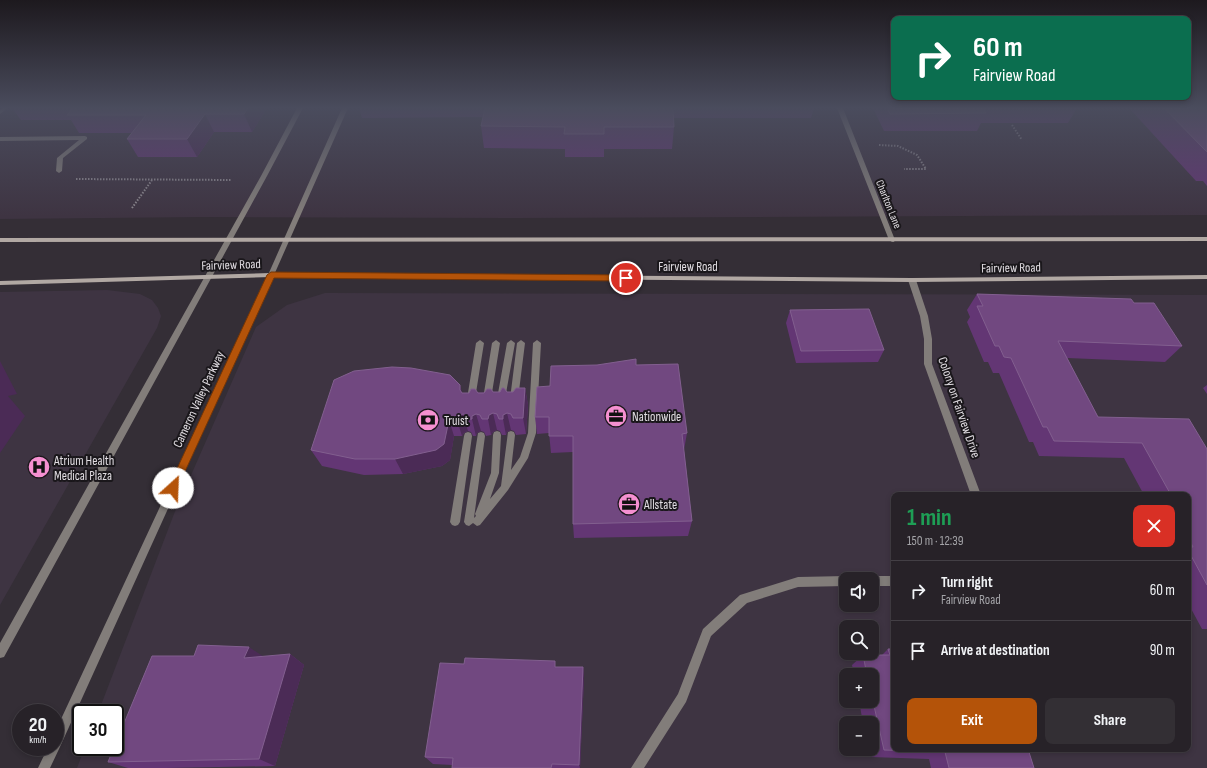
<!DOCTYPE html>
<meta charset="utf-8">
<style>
:root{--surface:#272228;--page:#332f34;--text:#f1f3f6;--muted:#a4a4a8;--line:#433f45;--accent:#b45309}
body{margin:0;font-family:"Sofia Sans Condensed",sans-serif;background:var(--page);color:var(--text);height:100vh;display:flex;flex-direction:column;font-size:15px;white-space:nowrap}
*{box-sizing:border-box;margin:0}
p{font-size:13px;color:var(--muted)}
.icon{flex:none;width:22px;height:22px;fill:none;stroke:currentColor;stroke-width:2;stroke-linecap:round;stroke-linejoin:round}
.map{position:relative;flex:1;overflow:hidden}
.drawer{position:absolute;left:891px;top:492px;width:300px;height:260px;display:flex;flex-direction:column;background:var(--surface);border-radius:8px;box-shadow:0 2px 6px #0003,0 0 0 1px var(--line)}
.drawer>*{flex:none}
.hud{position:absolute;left:891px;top:16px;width:300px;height:84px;border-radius:8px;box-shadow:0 2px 6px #0003,0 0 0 1px var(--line);background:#0b6e4f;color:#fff;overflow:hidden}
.buttons{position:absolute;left:839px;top:572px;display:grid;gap:8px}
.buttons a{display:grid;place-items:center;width:40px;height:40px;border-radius:8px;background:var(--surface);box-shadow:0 2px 6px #0003,0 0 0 1px var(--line);font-size:20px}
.speed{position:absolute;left:12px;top:704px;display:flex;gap:8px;font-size:20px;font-weight:700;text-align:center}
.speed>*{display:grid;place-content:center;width:52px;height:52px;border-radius:50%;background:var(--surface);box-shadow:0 2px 6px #0003,0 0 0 1px var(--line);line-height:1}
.speed small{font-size:10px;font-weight:400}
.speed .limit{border:2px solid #111;border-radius:6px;background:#fff;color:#111}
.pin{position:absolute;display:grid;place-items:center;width:34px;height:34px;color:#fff;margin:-17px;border:2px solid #fff;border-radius:50%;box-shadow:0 1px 4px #0007}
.me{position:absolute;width:44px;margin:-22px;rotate:25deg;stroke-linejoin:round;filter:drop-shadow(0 0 3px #0008)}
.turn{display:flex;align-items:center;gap:14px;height:84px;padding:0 16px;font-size:18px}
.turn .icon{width:52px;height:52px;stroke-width:2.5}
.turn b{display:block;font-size:28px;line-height:34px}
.round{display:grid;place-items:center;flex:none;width:42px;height:42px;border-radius:8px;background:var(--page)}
.summary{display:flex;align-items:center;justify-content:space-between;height:68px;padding:0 16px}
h1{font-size:24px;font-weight:700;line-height:30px;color:#1e9e55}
.primary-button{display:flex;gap:8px;margin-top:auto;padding:8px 16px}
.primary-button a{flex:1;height:46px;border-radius:8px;background:var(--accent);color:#fff;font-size:16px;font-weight:700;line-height:46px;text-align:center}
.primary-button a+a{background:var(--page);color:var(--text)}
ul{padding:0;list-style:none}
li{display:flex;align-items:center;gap:12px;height:60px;padding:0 16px;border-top:1px solid var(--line)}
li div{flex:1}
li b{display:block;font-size:15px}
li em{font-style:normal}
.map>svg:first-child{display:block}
.built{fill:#3e3442;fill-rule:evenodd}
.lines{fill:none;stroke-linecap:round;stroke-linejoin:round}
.path{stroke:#8b868d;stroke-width:2;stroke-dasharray:1.5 1.5;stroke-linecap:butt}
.service{fill:#827d7a;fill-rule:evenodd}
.minor{fill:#827d7a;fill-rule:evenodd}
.secondary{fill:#b1a8a3;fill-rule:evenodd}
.wall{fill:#633674}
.shaded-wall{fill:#4b2b56}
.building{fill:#714880;stroke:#825f8f}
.route{fill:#b45309;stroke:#753606}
.labels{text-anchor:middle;stroke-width:4;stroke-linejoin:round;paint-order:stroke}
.far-street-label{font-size:11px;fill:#e1dde2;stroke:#1a171b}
.street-label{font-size:13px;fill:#e1dde2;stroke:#1a171b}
.poi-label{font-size:13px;fill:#e1dde2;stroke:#1a171b;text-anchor:start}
</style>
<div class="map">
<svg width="1207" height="768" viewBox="0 0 1207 768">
<rect width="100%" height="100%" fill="#342e36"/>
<path class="built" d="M 0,108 L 1207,108 L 1207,215 L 522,218 L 203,217 L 0,219 Z
M 107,290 L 140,294 L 152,300 L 158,308 L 161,316 L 157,328 L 0,605 L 0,292 Z
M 325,293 L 1207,295 L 1207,768 L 77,768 L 85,747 L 115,747 L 115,713 L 98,713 L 174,514 L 256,327 L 287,305 ZM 894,495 L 1188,495 L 1188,749 L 894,749 ZM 846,579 L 872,579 L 872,605 L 846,605 ZM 846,627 L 872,627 L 872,653 L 846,653 ZM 846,675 L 872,675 L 872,701 L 846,701 ZM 846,723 L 872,723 L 872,749 L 846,749 Z"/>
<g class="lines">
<path class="path" d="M 1012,125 L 1022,140
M 879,145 L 898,146 L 917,155 L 926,169 L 904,169
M 76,179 L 231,180
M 132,208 L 152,180"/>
<path class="service" d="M 2,108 L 8,108 L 0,114 L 0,110 Z
M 85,136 L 87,137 L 87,139 L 63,158 L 62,171 L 59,173 L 56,171 L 57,158 L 79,140 L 0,141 L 0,137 Z
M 480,340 L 484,343 L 475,399 L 474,401 L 468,401 L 467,399 L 476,343 Z
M 496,340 L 500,343 L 491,399 L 490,401 L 484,401 L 483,399 L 492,343 Z
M 511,340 L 515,343 L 505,399 L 504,401 L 498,401 L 497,399 L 507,343 Z
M 521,340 L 525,343 L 518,399 L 517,401 L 511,401 L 510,399 L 517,343 Z
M 537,340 L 541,343 L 536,433 L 528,458 L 508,490 L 480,525 L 477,526 L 473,523 L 469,526 L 466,525 L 464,522 L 478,433 L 481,432 L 484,433 L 485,436 L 474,518 L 476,516 L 475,514 L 491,473 L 493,435 L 494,432 L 497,431 L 500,432 L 501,435 L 499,473 L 490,499 L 501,486 L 508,432 L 511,431 L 514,432 L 515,435 L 511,470 L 520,457 L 528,433 L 533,343 Z
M 468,432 L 471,433 L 472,436 L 460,522 L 458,525 L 455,526 L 452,525 L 450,522 L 464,436 L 465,433 Z"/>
<path class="minor" d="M 297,108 L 303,108 L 267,176 L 4,657 L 0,658 L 0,643 L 261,176 Z
M 342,108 L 348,108 L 274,275 L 59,749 L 50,768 L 38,768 L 48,747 L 55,747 L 55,732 L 268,275 Z
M 837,108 L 843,108 L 895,240 L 894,242 L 892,242 L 889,240 Z
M 910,278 L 914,278 L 916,280 L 928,316 L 932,339 L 932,364 L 981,495 L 971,495 L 924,364 L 924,339 L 920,316 L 908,280 Z
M 846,576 L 850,579 L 846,579 L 846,586 L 798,587 L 747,603 L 711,636 L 686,702 L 644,768 L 631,768 L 678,694 L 703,629 L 740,595 L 798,577 Z
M 872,576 L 894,576 L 894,586 L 872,586 L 872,579 L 868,579 Z"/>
<path class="secondary" d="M 1207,237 L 1207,241 L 0,242 L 0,238 Z
M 271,273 L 912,278 L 1207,275 L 1207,279 L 912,282 L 271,277 L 0,285 L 0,281 Z"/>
</g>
<path class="wall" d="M 12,108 L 267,108 L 252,132 L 214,132 L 197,157 L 138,157 L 127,139 L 132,133 L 79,133 L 71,120 L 21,120 Z
M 359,108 L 814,108 L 811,118 L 674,118 L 674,127 L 672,149 L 604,149 L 604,157 L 565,157 L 565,149 L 484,148 L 481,126 L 483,117 L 362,118 Z
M 873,108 L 1077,108 L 1068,123 L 981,123 L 977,131 L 884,131 Z
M 1129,108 L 1207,108 L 1207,186 L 1203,181 L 1196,181 Z
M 977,294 L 1134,303 L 1182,346 L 1165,362 L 1067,358 L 1098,417 L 1207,449 L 1207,629 L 1202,629 L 1188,603 L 1188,495 L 1144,495 L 1124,458 L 1039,456 L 1033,442 L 1029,442 L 999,373 L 993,373 L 988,362 L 984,362 L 967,322 L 970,317 L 967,310 Z
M 790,310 L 884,350 L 878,362 L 796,363 L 786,323 Z
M 636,365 L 687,433 L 684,450 L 692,521 L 688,536 L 574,538 L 573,524 L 573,452 L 551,453 L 549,433 L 537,434 L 535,417 L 550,386 Z
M 1207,385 L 1207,394 L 1203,388 Z
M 525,388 L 528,405 L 526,434 L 516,435 L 514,431 L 511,430 L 507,432 L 506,435 L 502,435 L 500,431 L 497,430 L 493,432 L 491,435 L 486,436 L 484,432 L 481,431 L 477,433 L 476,436 L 473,436 L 471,432 L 468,431 L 464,433 L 462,436 L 454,436 L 450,460 L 442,466 L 403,474 L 364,475 L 322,466 L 311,450 L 463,393 L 513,392 Z
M 888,649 L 1028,749 L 1034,768 L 931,768 L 929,759 L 871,757 L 869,749 L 872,749 L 872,723 L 863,723 L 859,701 L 872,701 L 872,675 L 854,675 L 852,665 L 863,655 L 882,655 Z
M 290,654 L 304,665 L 275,766 L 167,768 L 128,768 L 108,762 L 263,657 Z
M 556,667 L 583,667 L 584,678 L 580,768 L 452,768 L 452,765 L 433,764 L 425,757 Z"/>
<path class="shaded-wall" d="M 248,108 L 267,108 L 252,132 L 244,114 Z
M 205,114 L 214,132 L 197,157 L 187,139 Z
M 0,361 L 17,394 L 8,396 L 25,416 L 0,453 Z
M 460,385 L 465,402 L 460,390 Z
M 525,388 L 528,405 L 526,434 L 523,418 Z
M 493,413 L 497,430 L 493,432 L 491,435 L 488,419 L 489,415 Z
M 507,413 L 511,430 L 507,432 L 506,435 L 503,419 L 503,415 Z
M 463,414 L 468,431 L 464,433 L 462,436 L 457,420 L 459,416 Z
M 476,414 L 481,431 L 477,433 L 476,436 L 472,419 L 472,416 Z
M 449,420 L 454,436 L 450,460 L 442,466 L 403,474 L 395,459 Z
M 249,647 L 264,657 L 244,658 Z
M 290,654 L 304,665 L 275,766 L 259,759 Z
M 583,667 L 584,678 L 580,768 L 579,765 Z"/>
<path class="building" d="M 73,108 L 248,108 L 244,114 L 205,114 L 187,139 L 127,139 L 146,115 L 67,115 Z
M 485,108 L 673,108 L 674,127 L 604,127 L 604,134 L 564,134 L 565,127 L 481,126 Z
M 887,108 L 983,108 L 986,113 L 890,114 Z
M 1164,108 L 1207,108 L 1207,152 Z
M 977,294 L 1131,299 L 1134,303 L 1154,303 L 1182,346 L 1058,341 L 1098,417 L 1189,419 L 1207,449 L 1207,585 L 1188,550 L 1188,547 L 1193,547 L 1188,537 L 1188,527 L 1189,527 L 1188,525 L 1188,495 L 1171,495 L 1142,443 L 1054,441 L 1047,427 L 1043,427 L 1011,358 L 1004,357 L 999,346 L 995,346 L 977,306 L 983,306 Z
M 869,309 L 884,350 L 801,351 L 790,310 Z
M 636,359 L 636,365 L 678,364 L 687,433 L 682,434 L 692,521 L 573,524 L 573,436 L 549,436 L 549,417 L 535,417 L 537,387 L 550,386 L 551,366 L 597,365 Z
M 392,367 L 411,368 L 450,375 L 460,385 L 460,390 L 462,393 L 469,393 L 471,389 L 475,389 L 478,393 L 484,393 L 487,389 L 491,389 L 493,392 L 500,392 L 502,388 L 504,388 L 507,392 L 513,392 L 516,388 L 525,388 L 523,418 L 513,418 L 511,414 L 507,413 L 503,415 L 503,419 L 499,419 L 497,414 L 493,413 L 489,415 L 488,419 L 482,419 L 480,415 L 476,414 L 472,416 L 472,419 L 469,419 L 467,415 L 463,414 L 459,416 L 457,420 L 449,420 L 444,444 L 436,450 L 395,459 L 355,459 L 311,450 L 334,380 L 354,371 Z
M 198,645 L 249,647 L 244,658 L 290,654 L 259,759 L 108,762 L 114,747 L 115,747 L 115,745 L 152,656 L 194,656 Z
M 888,649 L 894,649 L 894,749 L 1028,749 L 1034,768 L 949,768 L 945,752 L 884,750 L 872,697 L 872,675 L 867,675 L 863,655 L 890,655 Z
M 465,658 L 555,661 L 555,667 L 583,667 L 579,765 L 552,764 L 551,768 L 452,768 L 453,758 L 425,757 L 440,663 L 464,664 Z"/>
<linearGradient id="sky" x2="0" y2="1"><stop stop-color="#1d191e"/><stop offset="0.5" stop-color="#4a4c5d"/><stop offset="1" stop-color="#4a4c5d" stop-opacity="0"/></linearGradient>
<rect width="1207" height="216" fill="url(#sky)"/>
<path class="route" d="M 271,272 L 626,275 L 629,278 L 626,281 L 274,278 L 176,491 L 173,492 L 169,491 L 168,488 L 267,275 Z"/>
<defs>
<g id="office-disc" transform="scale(1.15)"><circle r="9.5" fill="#f590d1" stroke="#1a171b"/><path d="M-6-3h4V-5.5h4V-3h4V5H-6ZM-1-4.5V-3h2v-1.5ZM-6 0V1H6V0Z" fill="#111"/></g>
<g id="bank-disc" transform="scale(1.15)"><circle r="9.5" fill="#f590d1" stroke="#1a171b"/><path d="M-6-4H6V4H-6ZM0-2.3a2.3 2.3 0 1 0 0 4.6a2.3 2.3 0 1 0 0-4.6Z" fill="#111"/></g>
<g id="hospital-disc" transform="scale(1.15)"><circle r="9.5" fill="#f590d1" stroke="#1a171b"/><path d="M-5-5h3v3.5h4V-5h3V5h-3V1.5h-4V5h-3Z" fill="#111"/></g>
</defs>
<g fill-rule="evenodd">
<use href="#office-disc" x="616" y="416"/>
<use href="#bank-disc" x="428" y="420"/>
<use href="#hospital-disc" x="39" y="467"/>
<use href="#office-disc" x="629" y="504"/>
</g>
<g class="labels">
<g class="far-street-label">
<text transform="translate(889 204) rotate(68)" y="4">Charlton Lane</text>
</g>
<g class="street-label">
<text transform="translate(231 264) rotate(-2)" y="5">Fairview Road</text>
<text x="688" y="271">Fairview Road</text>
<text transform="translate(1011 267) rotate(-1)" y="5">Fairview Road</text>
<text transform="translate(198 399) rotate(-65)" y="5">Cameron Valley Parkway</text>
<text transform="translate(960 407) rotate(71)" y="5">Colony on Fairview Drive</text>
</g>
<g class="poi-label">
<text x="632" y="421">Nationwide</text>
<text x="444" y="425">Truist</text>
<text x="54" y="465">Atrium Health<tspan x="54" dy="15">Medical Plaza</tspan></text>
<text x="644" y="509">Allstate</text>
</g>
</g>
</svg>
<div class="buttons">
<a><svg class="icon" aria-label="sound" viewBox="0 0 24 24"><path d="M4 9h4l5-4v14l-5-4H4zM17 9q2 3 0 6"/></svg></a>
<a><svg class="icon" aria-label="search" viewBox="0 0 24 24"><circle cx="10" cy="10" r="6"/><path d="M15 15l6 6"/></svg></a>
<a>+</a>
<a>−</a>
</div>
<div class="speed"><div>20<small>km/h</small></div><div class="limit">30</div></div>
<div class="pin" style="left:626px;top:278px;background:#d93025"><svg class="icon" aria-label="arrive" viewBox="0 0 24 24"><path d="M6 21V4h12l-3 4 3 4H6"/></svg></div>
<svg class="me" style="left:173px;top:488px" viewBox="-20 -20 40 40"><circle r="19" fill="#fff"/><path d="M0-13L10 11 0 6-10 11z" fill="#b45309"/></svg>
<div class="hud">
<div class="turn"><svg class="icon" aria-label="right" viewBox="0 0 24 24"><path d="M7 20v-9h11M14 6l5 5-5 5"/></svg><div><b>60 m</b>Fairview Road</div></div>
</div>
<section class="drawer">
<div class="summary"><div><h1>1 min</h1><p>150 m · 12:39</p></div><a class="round" style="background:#d93025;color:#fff"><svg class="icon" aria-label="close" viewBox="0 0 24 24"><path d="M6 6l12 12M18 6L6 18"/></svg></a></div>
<ul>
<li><svg class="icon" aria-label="right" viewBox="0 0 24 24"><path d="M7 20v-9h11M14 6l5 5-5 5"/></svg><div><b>Turn right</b><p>Fairview Road</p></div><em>60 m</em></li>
<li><svg class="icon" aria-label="arrive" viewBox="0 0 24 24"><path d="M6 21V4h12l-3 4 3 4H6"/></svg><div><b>Arrive at destination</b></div><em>90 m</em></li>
</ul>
<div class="primary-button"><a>Exit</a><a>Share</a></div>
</section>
</div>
